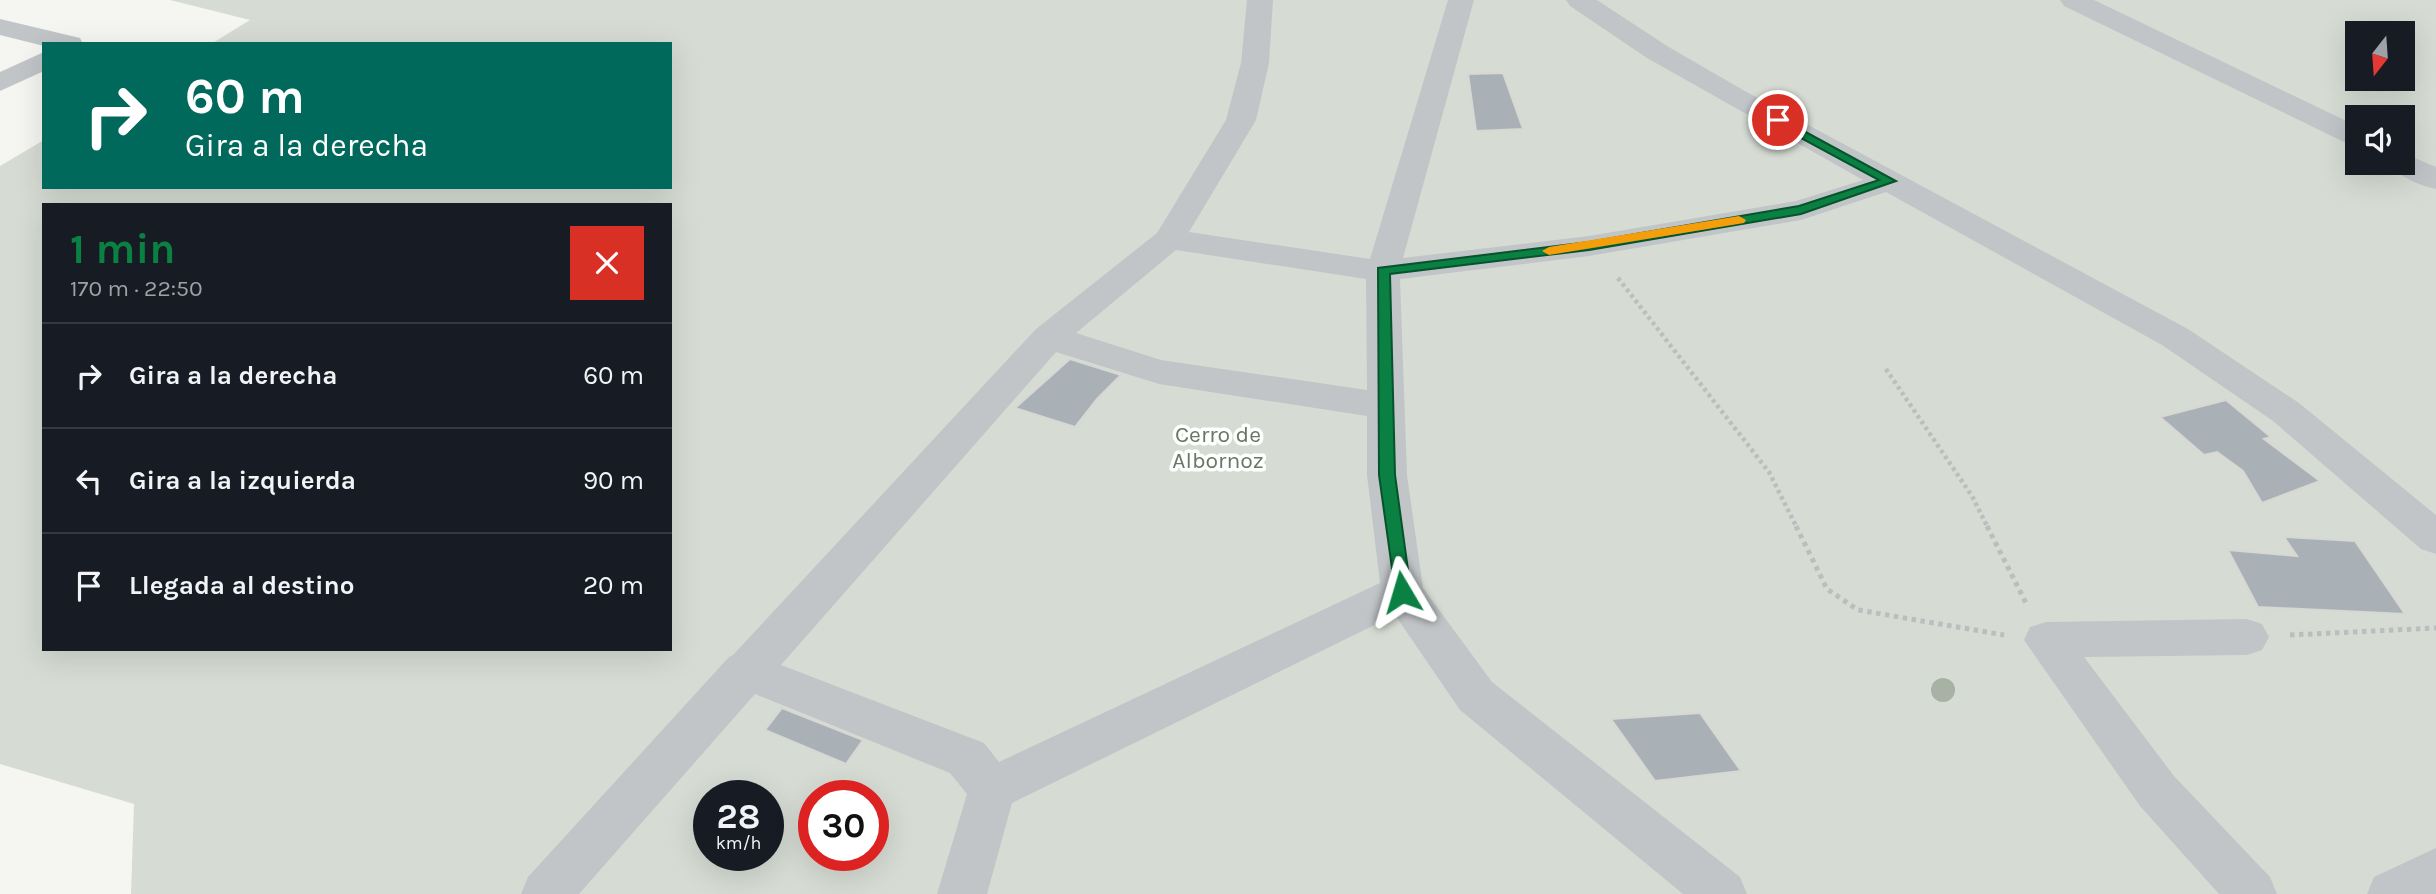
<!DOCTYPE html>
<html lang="es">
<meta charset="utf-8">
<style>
:root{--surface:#171b24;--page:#20242c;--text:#f1f3f6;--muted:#9ea1a6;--line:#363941;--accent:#0b8043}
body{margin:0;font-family:Karla,sans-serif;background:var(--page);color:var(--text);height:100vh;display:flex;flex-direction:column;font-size:26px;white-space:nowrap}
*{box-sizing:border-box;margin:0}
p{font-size:23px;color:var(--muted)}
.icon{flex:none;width:38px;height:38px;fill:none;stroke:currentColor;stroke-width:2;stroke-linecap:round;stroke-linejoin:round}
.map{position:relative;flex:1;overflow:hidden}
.side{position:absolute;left:42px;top:203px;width:630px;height:448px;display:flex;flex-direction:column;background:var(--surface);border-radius:0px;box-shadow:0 7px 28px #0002}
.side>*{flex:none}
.hud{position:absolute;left:42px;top:42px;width:630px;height:147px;border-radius:0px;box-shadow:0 7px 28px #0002;background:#00695c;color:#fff;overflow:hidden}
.needle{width:46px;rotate:197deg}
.fabs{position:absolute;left:2345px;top:21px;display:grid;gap:14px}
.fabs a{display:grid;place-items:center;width:70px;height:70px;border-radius:0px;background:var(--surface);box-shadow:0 7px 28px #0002;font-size:35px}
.speed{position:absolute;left:693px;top:780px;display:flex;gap:14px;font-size:35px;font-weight:700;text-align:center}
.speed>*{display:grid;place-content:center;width:91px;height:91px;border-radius:50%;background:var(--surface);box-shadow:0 7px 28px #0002;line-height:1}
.speed small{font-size:18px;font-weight:400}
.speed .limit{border:10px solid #d22;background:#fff;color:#111}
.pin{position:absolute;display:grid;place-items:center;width:60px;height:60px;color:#fff;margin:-30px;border:4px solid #fff;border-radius:50%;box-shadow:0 2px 7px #0007}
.me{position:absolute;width:77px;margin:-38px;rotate:353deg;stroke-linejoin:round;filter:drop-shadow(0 0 5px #0008)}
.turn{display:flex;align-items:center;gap:24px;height:147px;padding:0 28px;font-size:32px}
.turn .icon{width:91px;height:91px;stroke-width:2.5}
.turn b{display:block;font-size:49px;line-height:60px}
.round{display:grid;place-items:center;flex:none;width:74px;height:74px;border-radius:0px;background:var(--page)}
.headline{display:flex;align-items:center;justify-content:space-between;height:119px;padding:0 28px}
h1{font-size:42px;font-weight:700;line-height:52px;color:var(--accent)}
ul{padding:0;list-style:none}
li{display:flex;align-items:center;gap:21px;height:105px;padding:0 28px;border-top:2px solid var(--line)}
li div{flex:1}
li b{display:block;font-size:26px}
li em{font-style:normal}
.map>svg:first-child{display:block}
.green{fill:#d6dcd3;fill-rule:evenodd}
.building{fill:#aab1b6;stroke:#d7d7d4;stroke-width:2}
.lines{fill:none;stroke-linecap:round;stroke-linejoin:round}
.path-far1{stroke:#bbbdbf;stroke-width:4.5;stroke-dasharray:3.5 3.5;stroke-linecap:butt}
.path{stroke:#bbbdbf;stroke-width:5;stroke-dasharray:4.5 4.5;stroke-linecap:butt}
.street{fill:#c1c5c8;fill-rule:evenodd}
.tree{fill:#a7b1a4}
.route{fill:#0b8043;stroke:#07532c;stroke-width:2}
.slow{fill:#f59e0b}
.labels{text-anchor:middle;stroke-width:7;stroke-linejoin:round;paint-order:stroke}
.park-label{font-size:23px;fill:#677964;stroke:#fff}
</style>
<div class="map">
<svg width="2436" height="894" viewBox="0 0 2436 894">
<rect width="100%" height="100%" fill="#f5f5f2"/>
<path class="green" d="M 170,0 L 2436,0 L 2436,894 L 131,894 L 134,804 L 0,764 L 0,166 L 44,140 L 44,187 L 670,187 L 670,44 L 211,44 L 250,20 ZM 2357,33 L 2403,33 L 2403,79 L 2357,79 ZM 2357,117 L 2403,117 L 2403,163 L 2357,163 ZM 44,205 L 670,205 L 670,649 L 44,649 ZM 709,796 L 768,796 L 768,856 L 709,856 ZM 814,796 L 873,796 L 873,856 L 814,856 Z"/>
<path class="building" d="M 1503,73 L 1523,129 L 1476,131 L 1468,74 Z
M 1070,359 L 1121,375 L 1097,399 L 1075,427 L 1015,408 Z
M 2226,400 L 2271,437 L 2264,439 L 2320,481 L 2262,503 L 2243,471 L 2217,452 L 2204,455 L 2160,417 Z
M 2284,537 L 2355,541 L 2405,614 L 2258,607 L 2228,550 L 2297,556 Z
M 782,708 L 863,740 L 846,764 L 765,730 Z
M 1700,713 L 1741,771 L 1655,781 L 1611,719 Z"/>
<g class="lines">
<path class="path-far1" d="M 1618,278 L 1769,472 L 1797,528
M 1886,369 L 1972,496 L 1988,528"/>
<path class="path" d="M 1796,526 L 1827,589 L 1858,610 L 2004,635
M 1987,526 L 2026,603
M 2290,635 L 2436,628"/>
<path class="street" d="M 1247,0 L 1273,0 L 1269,63 L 1256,120 L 1189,232 L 1370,259 L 1448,0 L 1474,0 L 1403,258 L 1589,236 L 1796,201 L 1863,180 L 1647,58 L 1570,6 L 1566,0 L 1597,0 L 1667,46 L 1743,90 L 2188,329 L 2299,403 L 2436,515 L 2436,554 L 2421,549 L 2273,421 L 2162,345 L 1886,192 L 1801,220 L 1589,256 L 1400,279 L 1407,475 L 1423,588 L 1492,682 L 1740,877 L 1747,894 L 1683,894 L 1460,710 L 1395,615 L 1012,803 L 987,894 L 937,894 L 967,794 L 950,773 L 755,694 L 579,894 L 521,894 L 528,877 L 729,657 L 733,655 L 1036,329 L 1157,233 L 1226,120 L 1241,63 ZM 1176,250 L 1366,279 L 1367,390 L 1161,360 L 1076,333 ZM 1056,352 L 1159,384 L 1367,416 L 1367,475 L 1380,583 L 999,762 L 984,743 L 781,665 Z
M 2060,0 L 2094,0 L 2357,126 L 2357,146 L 2346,143 L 2064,6 Z
M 0,19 L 80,38 L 83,44 L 44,46 L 0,35 Z
M 44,52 L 44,71 L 0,91 L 0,72 Z
M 2403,153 L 2436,167 L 2436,189 C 2421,186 2397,176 2388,163 L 2403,163 Z
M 2247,619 L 2262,624 L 2269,637 L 2262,650 L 2247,655 L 2084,657 L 2174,776 L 2270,877 L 2277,894 L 2219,894 L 2140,806 L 2024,640 L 2030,627 L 2046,622 Z
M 2436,848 L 2436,894 L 2367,894 L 2374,877 Z"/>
</g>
<circle class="tree" cx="1943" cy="690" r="12"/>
<path class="route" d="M 1778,117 L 1896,181 L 1801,214 L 1589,250 L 1390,274 L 1395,475 L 1411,592 L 1408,597 L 1396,597 L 1379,475 L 1378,268 L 1589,242 L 1799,206 L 1879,180 L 1773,123 L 1772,120 Z"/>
<path class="slow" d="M 1739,216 L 1746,220 L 1744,223 L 1549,255 L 1542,251 L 1549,247 Z"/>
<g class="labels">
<g class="park-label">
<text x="1218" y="442">Cerro de<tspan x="1218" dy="26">Albornoz</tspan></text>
</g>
</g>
</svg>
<div class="fabs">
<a><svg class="needle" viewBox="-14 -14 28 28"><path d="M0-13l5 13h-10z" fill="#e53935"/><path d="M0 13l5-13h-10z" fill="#9ea1a6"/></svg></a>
<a><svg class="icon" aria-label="sound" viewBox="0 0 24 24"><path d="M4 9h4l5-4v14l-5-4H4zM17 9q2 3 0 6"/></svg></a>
</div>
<div class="speed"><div>28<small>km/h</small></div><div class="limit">30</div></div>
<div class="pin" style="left:1778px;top:120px;background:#d93025"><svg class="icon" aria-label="arrive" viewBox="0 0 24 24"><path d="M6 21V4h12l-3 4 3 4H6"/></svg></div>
<svg class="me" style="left:1402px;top:592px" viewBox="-20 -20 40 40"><path d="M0-17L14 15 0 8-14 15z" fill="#0b8043" stroke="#fff" stroke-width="4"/></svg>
<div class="hud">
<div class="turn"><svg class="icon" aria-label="right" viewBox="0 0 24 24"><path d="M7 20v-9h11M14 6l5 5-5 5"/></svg><div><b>60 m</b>Gira a la derecha</div></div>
</div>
<section class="side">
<div class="headline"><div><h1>1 min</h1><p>170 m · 22:50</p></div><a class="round" style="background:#d93025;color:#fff"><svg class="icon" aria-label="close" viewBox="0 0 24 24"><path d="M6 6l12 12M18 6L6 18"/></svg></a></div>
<ul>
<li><svg class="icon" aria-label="right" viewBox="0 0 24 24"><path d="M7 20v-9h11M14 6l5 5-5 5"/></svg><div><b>Gira a la derecha</b></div><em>60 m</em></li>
<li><svg class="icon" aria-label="left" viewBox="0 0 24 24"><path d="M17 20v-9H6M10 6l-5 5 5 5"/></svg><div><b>Gira a la izquierda</b></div><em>90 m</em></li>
<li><svg class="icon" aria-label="arrive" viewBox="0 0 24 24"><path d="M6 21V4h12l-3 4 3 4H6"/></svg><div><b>Llegada al destino</b></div><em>20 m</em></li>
</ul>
</section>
</div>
